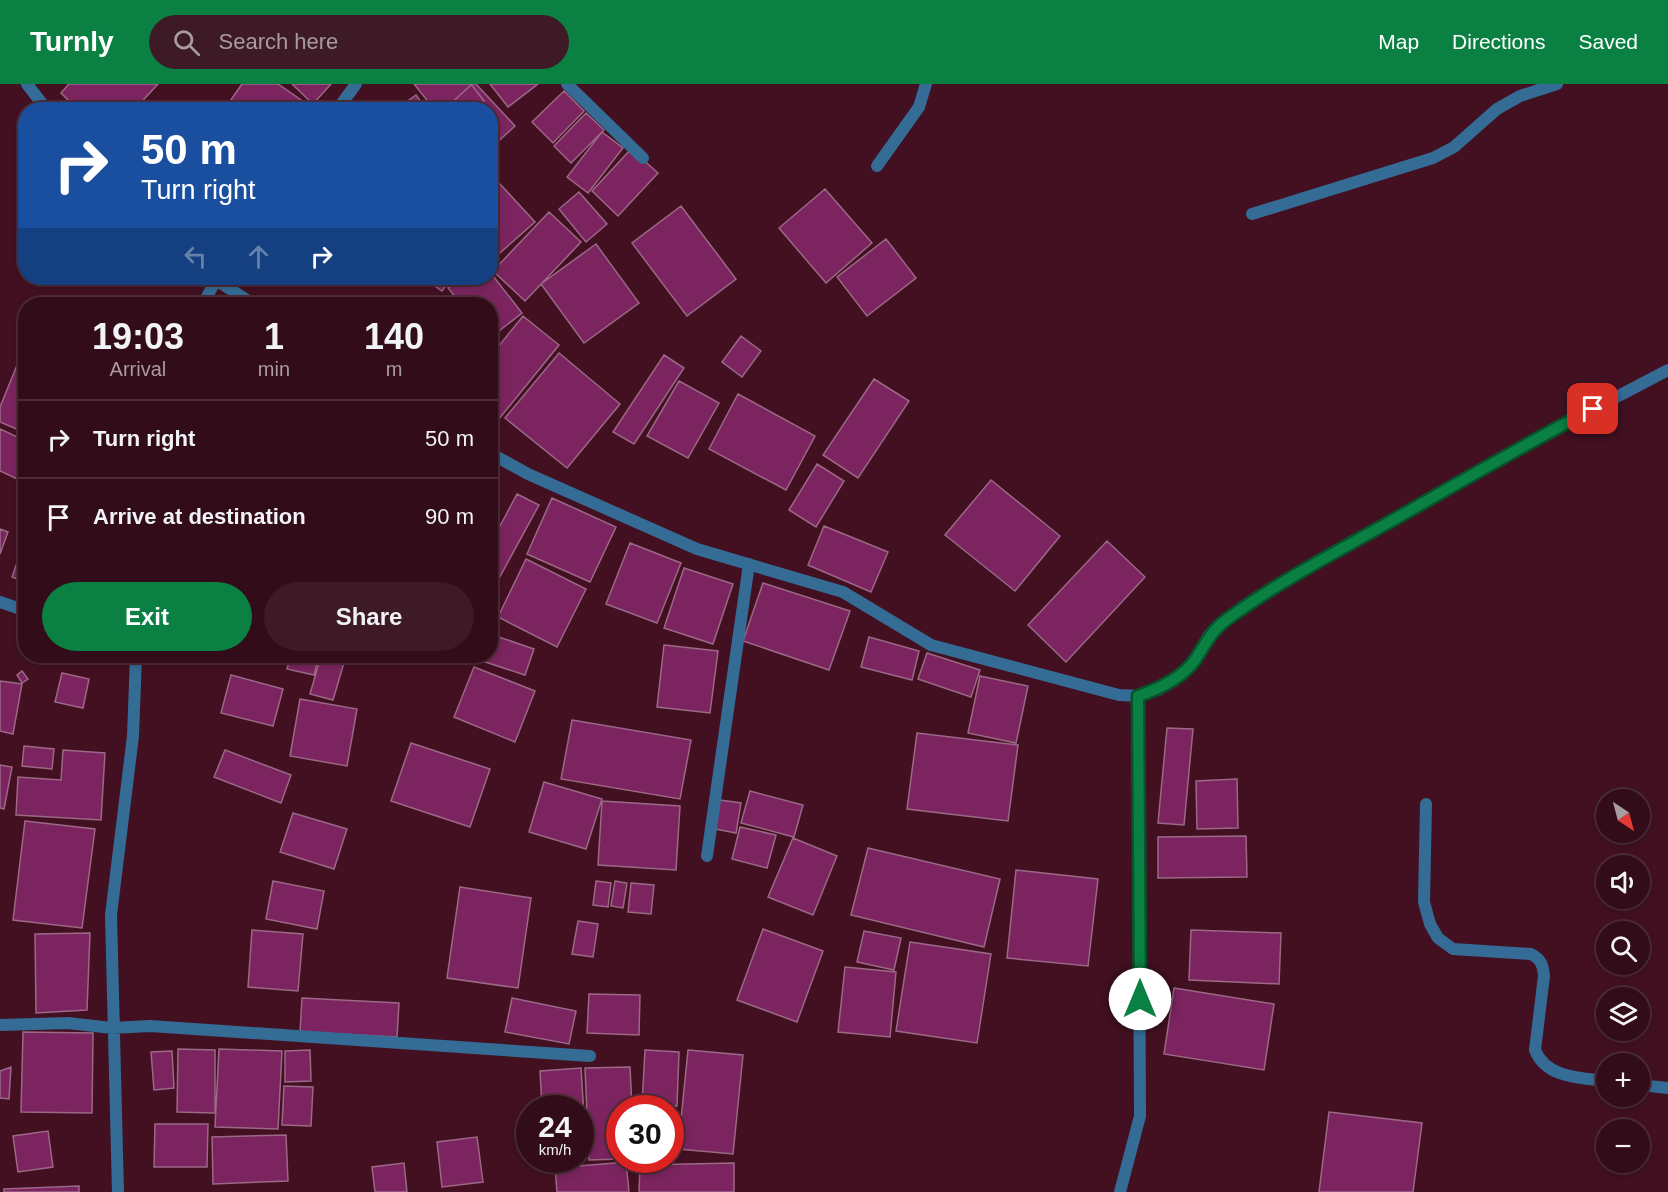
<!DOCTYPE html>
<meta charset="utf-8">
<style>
:root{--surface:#320c19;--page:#3d1a26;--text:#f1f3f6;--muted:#a89ba2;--line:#4d2c38;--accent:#0b8043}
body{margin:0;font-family:Arial,sans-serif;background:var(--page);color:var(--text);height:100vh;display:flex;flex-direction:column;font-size:22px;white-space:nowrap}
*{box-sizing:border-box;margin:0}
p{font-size:20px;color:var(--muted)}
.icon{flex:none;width:33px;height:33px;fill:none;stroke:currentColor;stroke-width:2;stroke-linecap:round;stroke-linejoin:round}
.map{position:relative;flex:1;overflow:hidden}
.side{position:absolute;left:18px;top:213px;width:480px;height:366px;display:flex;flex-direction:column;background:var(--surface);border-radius:24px;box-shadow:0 3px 9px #0003,0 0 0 2px var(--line)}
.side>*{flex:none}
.top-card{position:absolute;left:18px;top:18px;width:480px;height:183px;border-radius:24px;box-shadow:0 3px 9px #0003,0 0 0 2px var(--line);background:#1a4fa0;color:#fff;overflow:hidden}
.needle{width:39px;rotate:144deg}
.tools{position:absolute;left:1596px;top:705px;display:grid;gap:12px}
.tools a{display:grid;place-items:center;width:54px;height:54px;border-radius:50%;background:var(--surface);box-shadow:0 3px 9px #0003,0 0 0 2px var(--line);font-size:30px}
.speed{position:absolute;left:516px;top:1011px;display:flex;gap:12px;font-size:30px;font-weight:700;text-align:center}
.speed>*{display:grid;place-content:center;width:78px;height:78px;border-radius:50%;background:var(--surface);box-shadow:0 3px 9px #0003,0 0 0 2px var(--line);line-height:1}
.speed small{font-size:15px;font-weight:400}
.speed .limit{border:9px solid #d22;background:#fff;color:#111}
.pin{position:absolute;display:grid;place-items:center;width:51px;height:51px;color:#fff;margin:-26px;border-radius:12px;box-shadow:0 3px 9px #0006}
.me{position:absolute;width:66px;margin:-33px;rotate:0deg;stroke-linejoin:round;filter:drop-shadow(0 0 4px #0008)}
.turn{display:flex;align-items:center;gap:21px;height:126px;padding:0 24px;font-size:27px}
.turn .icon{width:78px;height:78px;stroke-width:2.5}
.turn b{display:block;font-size:42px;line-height:51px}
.lanes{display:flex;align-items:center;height:57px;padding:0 24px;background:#0003;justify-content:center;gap:30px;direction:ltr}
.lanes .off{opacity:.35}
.eta{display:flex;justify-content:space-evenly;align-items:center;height:102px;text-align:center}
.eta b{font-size:36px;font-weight:700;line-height:42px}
.button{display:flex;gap:12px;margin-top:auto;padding:12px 24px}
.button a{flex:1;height:69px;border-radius:36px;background:var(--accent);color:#fff;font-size:24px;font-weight:700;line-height:69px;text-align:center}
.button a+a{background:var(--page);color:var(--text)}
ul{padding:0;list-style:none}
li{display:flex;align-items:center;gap:18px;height:78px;padding:0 24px;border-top:2px solid var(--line)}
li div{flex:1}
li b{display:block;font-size:22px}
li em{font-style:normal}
header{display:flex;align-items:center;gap:36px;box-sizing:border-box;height:84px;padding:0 30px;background:var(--accent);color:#fff}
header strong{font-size:28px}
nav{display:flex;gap:33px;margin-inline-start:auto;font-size:21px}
.search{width:420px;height:54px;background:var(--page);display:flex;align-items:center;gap:15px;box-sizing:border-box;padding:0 21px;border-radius:33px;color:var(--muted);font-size:22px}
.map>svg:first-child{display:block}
.building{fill:#7b245f;stroke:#9b6886;stroke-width:1.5}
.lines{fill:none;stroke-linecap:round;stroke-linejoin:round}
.minor{stroke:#346c96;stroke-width:12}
.route-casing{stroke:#07532c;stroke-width:15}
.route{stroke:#0b8043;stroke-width:10}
</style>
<header>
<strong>Turnly</strong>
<div class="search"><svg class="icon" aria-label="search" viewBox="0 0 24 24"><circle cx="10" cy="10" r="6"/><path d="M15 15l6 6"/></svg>Search here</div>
<nav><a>Map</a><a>Directions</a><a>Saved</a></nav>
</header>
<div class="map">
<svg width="1668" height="1108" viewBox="0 0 1668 1108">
<rect width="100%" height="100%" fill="#421021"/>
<path class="building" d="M 69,0 L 158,0 L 134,26 L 78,26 L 61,9 Z
M 242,0 L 278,0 L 314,25 L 236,26 L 228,20 Z
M 292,0 L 331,0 L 313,20 Z
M 414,0 L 471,0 L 484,17 L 474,26 L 435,26 Z
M 472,0 L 476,0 L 515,42 L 490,65 L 490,26 L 444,26 Z
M 490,0 L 538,0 L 508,23 Z
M 564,7 L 584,27 L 553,59 L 532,38 Z
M 416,11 L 427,26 L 395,26 Z
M 586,29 L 604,46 L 571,79 L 554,62 Z
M 602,48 L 623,64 L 588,109 L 567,93 Z
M 631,65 L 658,89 L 618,132 L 592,107 Z
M 500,100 L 535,138 L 492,176 L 490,108 Z
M 825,105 L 872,159 L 826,199 L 779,144 Z
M 579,108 L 607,140 L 586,158 L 559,125 Z
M 681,122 L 736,195 L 687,232 L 632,159 Z
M 549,128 L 581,158 L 525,217 L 493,187 Z
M 886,155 L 916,194 L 867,232 L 837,193 Z
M 596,160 L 639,219 L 584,259 L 541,200 Z
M 490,188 L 522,229 L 490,254 L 490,220 L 461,220 L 448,204 L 462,194 L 490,194 Z
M 423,194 L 452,194 L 442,207 Z
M 523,232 L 559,261 L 490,346 L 490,273 Z
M 741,252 L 761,267 L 742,293 L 722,278 Z
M 559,269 L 620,320 L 567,384 L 505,334 Z
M 664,271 L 684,284 L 634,360 L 613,348 Z
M 20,274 L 26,276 L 26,349 L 0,338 L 0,323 Z
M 874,295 L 909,317 L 858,394 L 823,371 Z
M 679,297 L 719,319 L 688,374 L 647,352 Z
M 738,310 L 815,352 L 786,406 L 709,365 Z
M 0,345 L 26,357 L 26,399 L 0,387 Z
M 817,380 L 844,397 L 816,443 L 789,426 Z
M 991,396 L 1060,452 L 1015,507 L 945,451 Z
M 517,410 L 539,421 L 490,511 L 490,461 Z
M 552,414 L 616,443 L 590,498 L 527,470 Z
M 824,442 L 888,468 L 871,508 L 808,481 Z
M 0,445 L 8,448 L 0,470 Z
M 26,453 L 26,498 L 12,493 Z
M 1107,457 L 1145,493 L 1066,578 L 1028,541 Z
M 630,459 L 681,479 L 657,539 L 606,520 Z
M 526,475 L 586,505 L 557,563 L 498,533 Z
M 684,484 L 733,500 L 713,560 L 664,544 Z
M 763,499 L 850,527 L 829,586 L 743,557 Z
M 490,550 L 534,565 L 525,591 L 467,572 L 490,572 Z
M 869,553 L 919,567 L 912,596 L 861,583 Z
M 664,561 L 718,567 L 710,629 L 657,623 Z
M 927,569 L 980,586 L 971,613 L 918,595 Z
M 212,572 L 236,572 L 234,579 L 211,575 Z
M 241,572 L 269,572 L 267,580 L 240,575 Z
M 291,572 L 319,572 L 314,591 L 287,585 Z
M 321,572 L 346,572 L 333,616 L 310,610 Z
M 474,583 L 535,607 L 515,658 L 454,633 Z
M 22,587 L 28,595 L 22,599 L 17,591 Z
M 62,589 L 89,595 L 83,624 L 55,618 Z
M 231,591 L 283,605 L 273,642 L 221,629 Z
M 980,592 L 1028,602 L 1016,659 L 968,649 Z
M 0,597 L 22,600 L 13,650 L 0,647 Z
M 300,615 L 357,625 L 347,682 L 290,672 Z
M 572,636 L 691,656 L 680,715 L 561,695 Z
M 1167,644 L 1193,645 L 1184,741 L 1158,739 Z
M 917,649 L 1018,661 L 1008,737 L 907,725 Z
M 411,659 L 490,685 L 470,743 L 391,717 Z
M 24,662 L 54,665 L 52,685 L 22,682 Z
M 63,666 L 105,669 L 101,736 L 16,731 L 18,693 L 61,696 Z
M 225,666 L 291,691 L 281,719 L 214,693 Z
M 0,681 L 12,683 L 4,725 L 0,724 Z
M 1237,695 L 1238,744 L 1197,745 L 1196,697 Z
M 544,698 L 602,715 L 586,765 L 529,748 Z
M 750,707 L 803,721 L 794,753 L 741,739 Z
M 720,716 L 741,719 L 736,749 L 715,745 Z
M 602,717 L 680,722 L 676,786 L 598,781 Z
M 293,729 L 347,745 L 334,785 L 280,768 Z
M 25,737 L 95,745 L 82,844 L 13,836 Z
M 740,743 L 776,751 L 767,784 L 732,775 Z
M 1246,752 L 1247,793 L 1158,794 L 1158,753 Z
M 793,754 L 837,772 L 813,831 L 768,813 Z
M 868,764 L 1000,795 L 984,863 L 851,831 Z
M 1016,786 L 1098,795 L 1088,882 L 1007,874 Z
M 273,797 L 324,807 L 317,845 L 266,835 Z
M 596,797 L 611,799 L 608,823 L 593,821 Z
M 615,797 L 627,799 L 623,824 L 611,822 Z
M 631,799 L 654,801 L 651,830 L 628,828 Z
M 460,803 L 531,814 L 518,904 L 447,894 Z
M 578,837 L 598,840 L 593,873 L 572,870 Z
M 763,845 L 823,867 L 797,938 L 737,916 Z
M 252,846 L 303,850 L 298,907 L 248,903 Z
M 1191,846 L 1281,849 L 1279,900 L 1189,896 Z
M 864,847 L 901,854 L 894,886 L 857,878 Z
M 90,849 L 87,926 L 36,929 L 35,850 Z
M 910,858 L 991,870 L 977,959 L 896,947 Z
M 845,883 L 896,888 L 890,953 L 838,948 Z
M 1174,904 L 1274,920 L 1264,986 L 1164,970 Z
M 589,910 L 640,911 L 639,951 L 587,949 Z
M 302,914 L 399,919 L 397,953 L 300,948 Z
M 512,914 L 576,927 L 569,960 L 505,948 Z
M 23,948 L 93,949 L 92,1029 L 21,1028 Z
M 178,965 L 215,966 L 215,1029 L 177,1028 Z
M 219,965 L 282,967 L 278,1045 L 215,1043 Z
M 310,966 L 311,997 L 285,998 L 285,967 Z
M 645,966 L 679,968 L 677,1022 L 642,1020 Z
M 688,966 L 743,971 L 733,1070 L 678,1065 Z
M 172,967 L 174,1004 L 154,1006 L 151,968 Z
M 11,983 L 9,1015 L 0,1014 L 0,987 Z
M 630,983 L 632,1024 L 620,1024 L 620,1075 L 589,1076 L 585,984 Z
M 581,984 L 586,1064 L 580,1064 L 580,1024 L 542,1024 L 540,987 Z
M 284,1002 L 313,1003 L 311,1042 L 282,1041 Z
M 1329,1028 L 1422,1039 L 1413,1108 L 1319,1108 Z
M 670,1034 L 677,1034 L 676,1074 L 670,1074 Z
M 155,1040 L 208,1040 L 207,1083 L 154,1083 Z
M 48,1047 L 53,1083 L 18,1088 L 13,1052 Z
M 286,1051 L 288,1097 L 213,1100 L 212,1053 Z
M 477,1053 L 483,1098 L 442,1103 L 437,1058 Z
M 626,1078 L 629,1108 L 557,1108 L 555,1084 Z
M 404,1079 L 407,1108 L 375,1108 L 372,1083 Z
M 734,1079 L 734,1108 L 639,1108 L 640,1081 Z
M 79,1102 L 79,1108 L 4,1108 L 4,1105 Z"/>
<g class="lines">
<path class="minor" d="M 27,0 L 47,26
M 567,0 L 643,74
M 337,26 L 356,0
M 877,82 L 919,23 L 926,0
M 1252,130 L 1433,74 L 1454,63 L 1497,25 L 1520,12 L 1557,0
M 213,194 L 253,220
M 203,220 L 217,194
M 490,369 L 528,390 L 697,465 L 843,508 L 931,561 L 1119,611 L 1138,612 L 1158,606 L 1182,590 L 1194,577 L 1209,551 L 1230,532 L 1277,502 L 1519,364 L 1668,286
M 0,518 L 26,527
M 1426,720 L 1424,818 L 1430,840 L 1438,854 L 1453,865 L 1531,870 C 1541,875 1543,881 1544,892 L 1535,966 C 1546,994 1580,994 1606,997
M 707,772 L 749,480
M 0,941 L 68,939 L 112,944 L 150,942 L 590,972
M 1640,1001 L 1668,1004
M 118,1108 L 111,831 L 133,652 L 136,572
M 1120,1108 L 1140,1032 L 1138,612"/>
</g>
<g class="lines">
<g class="route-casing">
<path id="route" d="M 1140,915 L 1138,612 C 1159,605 1182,594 1195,576 C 1208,556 1212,545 1233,531 C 1281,497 1334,469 1386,440 C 1455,401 1523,361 1593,325"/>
</g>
<use href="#route" class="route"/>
</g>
</svg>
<div class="tools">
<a><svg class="needle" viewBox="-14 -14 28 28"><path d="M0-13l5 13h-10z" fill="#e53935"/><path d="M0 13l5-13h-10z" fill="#a89ba2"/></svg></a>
<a><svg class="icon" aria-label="sound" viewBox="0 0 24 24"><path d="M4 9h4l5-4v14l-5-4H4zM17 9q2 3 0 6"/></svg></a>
<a><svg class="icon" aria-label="search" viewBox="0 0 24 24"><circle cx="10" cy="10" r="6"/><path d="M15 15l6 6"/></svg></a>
<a><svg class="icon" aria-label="layers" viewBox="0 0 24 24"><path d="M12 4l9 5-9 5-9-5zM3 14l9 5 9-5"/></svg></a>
<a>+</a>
<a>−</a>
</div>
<div class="speed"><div>24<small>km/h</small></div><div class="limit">30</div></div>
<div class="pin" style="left:1593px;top:325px;background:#d93025"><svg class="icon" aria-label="arrive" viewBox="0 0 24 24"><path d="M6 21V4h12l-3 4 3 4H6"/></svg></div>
<svg class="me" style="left:1140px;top:915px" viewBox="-20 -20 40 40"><circle r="19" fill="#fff"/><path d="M0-13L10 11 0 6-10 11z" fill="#0b8043"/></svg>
<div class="top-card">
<div class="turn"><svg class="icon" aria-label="right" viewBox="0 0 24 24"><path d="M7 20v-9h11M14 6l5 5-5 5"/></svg><div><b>50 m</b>Turn right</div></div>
<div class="lanes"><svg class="icon off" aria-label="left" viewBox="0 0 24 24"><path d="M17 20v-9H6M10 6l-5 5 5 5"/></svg><svg class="icon off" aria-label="ahead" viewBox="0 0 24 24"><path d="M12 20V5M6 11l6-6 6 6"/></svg><svg class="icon" aria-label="right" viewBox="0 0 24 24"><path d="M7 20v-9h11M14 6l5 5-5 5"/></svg></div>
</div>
<section class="side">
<div class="eta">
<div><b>19:03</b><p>Arrival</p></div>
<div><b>1</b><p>min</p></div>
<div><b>140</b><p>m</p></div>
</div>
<ul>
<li><svg class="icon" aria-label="right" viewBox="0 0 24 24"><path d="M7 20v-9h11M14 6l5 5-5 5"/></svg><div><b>Turn right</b></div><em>50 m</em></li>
<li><svg class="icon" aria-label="arrive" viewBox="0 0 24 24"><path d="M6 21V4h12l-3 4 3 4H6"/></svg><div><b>Arrive at destination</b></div><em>90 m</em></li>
</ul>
<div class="button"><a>Exit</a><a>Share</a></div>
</section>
</div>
